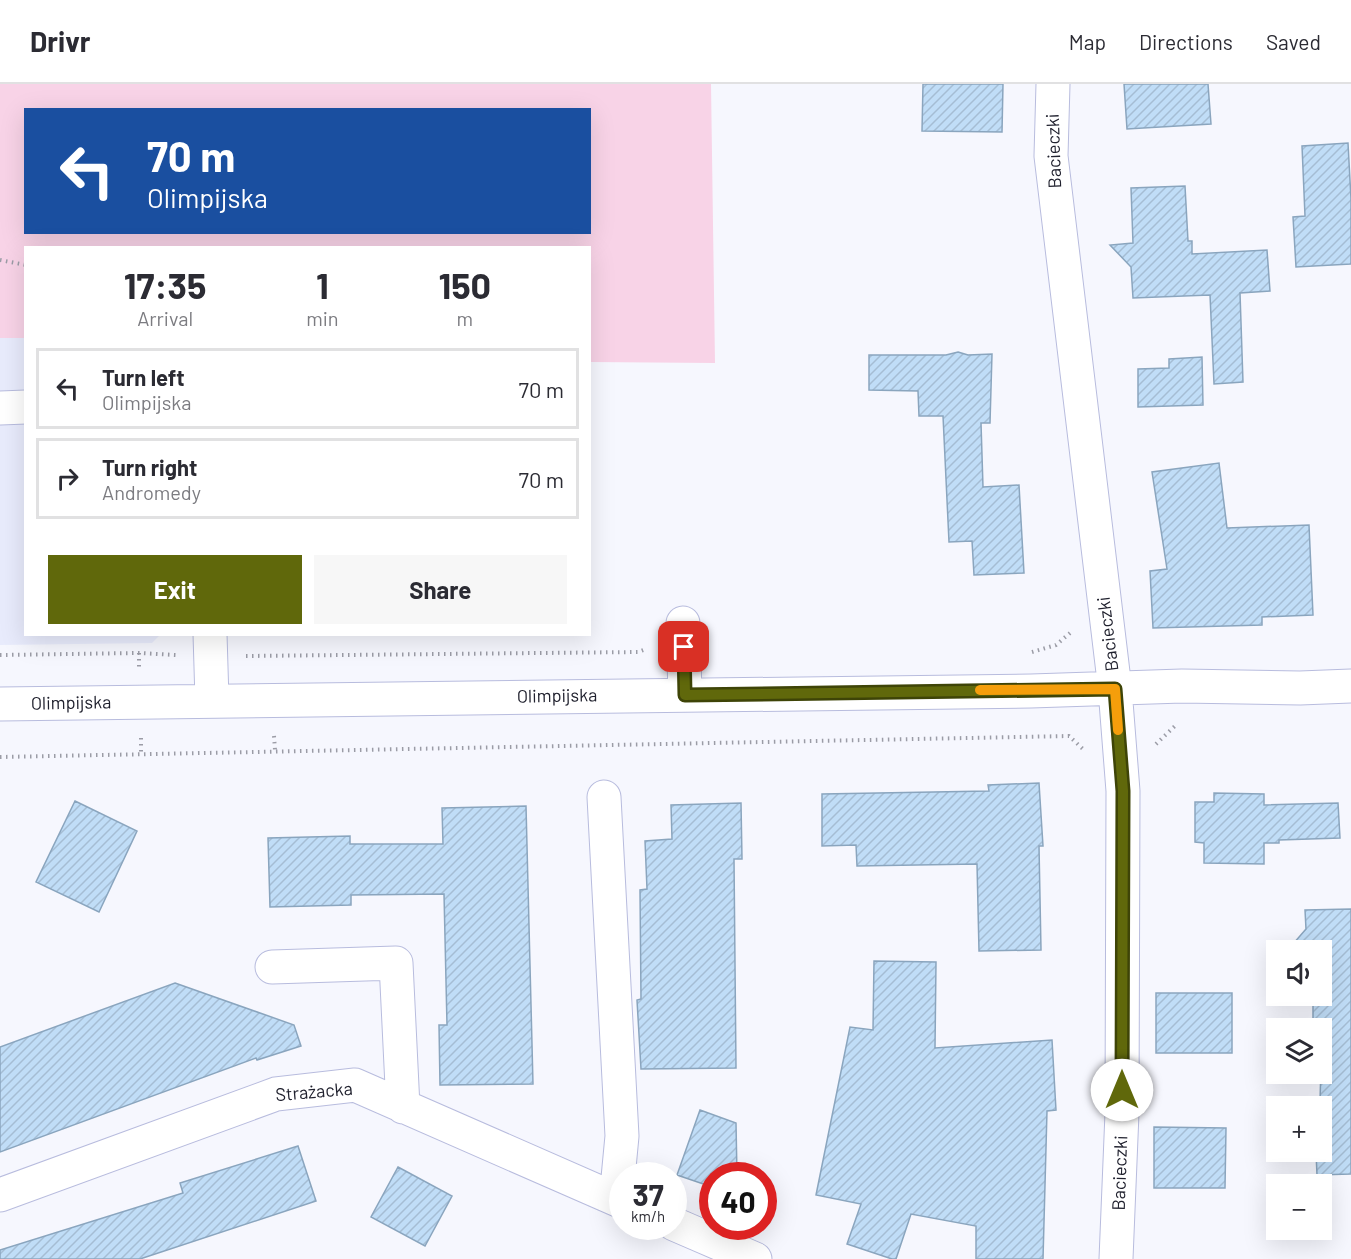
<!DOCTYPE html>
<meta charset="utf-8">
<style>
:root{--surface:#fff;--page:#f7f7f7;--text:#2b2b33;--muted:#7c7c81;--line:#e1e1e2;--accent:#60680b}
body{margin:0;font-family:Barlow,sans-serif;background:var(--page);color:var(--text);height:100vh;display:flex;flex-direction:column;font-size:22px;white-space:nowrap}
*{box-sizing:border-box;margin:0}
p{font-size:20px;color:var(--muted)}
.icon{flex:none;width:33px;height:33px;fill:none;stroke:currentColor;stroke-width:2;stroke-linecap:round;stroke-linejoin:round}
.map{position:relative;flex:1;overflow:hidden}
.panel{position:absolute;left:24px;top:162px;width:567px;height:390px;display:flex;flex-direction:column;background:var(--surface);border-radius:0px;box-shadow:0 6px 24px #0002}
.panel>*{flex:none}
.hud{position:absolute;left:24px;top:24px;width:567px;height:126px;border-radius:0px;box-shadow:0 6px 24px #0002;background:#1a4fa0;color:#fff;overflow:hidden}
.fabs{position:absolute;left:1266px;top:856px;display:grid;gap:12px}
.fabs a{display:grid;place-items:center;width:66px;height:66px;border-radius:0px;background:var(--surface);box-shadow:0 6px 24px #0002;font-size:30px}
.speed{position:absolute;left:609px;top:1078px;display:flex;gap:12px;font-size:30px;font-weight:700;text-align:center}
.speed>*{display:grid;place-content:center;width:78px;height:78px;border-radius:50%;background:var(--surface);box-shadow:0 6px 24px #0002;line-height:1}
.speed small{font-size:15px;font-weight:400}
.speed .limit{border:9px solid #d22;background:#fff;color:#111}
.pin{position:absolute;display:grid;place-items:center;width:51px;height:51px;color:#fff;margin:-26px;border-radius:12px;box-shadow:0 3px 9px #0006}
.me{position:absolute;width:66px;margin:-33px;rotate:0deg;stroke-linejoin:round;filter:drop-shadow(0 0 4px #0008)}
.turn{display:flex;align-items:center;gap:21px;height:126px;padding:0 24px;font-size:27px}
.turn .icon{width:78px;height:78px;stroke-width:2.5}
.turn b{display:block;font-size:42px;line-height:51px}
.eta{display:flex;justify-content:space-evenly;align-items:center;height:102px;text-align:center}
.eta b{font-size:36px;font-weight:700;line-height:42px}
.button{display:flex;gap:12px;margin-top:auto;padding:12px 24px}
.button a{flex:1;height:69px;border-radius:0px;background:var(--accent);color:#fff;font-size:24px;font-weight:700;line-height:69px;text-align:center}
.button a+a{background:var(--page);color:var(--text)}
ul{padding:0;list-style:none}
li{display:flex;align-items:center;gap:18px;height:81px;margin:0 12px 9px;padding:0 12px;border:3px solid var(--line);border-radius:0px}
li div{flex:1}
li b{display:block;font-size:22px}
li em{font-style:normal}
header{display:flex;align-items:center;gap:36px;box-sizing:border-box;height:84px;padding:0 30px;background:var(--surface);border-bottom:2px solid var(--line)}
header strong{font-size:28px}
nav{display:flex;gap:33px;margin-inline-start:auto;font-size:21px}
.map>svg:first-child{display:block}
.built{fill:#e8ebfc}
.grass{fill:#f8d3e7;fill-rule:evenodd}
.building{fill:url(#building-hatch);stroke:#8aa5be;stroke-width:1.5}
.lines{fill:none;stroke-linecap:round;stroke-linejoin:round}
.minor-casing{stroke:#b8bcde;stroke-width:35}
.path{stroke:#9b9ca6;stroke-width:4;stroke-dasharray:1.5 4.5;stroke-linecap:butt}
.minor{stroke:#fff;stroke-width:33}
.route-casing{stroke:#3e4407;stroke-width:15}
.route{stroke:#60680b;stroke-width:10}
.slow{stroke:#f59e0b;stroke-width:10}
.labels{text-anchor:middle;stroke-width:4.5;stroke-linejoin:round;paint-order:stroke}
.street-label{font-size:18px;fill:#20212e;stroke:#fff}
</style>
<header>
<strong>Drivr</strong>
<nav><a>Map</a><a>Directions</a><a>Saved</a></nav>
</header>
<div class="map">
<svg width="1351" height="1175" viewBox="0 0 1351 1175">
<defs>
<pattern id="building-hatch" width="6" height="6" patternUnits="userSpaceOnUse" patternTransform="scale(1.5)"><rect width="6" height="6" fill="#c0ddf7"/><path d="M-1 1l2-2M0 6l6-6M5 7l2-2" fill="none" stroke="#a5bdd4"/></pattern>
</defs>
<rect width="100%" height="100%" fill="#f6f7fe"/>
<path class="built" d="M 0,254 L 25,254 L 26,550 L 160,551 L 152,559 L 0,561 Z"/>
<path class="grass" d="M 0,0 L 711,0 L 715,279 L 590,278 L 590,164 L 26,164 L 25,254 L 0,254 ZM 26,26 L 590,26 L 590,148 L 26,148 Z"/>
<path class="building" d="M 923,0 L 1003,0 L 1002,48 L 922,47 Z
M 1124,0 L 1208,0 L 1211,40 L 1127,45 Z
M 1348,59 L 1351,115 L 1351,180 L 1296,183 L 1293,133 L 1305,132 L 1302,62 Z
M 1185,102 L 1188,157 L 1192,157 L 1192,170 L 1267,166 L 1270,207 L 1240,209 L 1243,298 L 1214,300 L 1210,211 L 1133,214 L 1131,183 L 1110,161 L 1133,159 L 1131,104 Z
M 958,268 L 968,271 L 992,270 L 990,339 L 981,339 L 983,403 L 1019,401 L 1024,489 L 974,491 L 972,457 L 949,458 L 943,332 L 919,332 L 918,307 L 869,306 L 869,271 L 946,271 Z
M 1202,273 L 1203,321 L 1138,323 L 1138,285 L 1169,284 L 1169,275 Z
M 1219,379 L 1227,444 L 1309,441 L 1313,531 L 1262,533 L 1262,541 L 1153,544 L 1150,487 L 1167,485 L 1152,388 Z
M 1039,699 L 1043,762 L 1039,762 L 1041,866 L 979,867 L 977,780 L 857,782 L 856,761 L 822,762 L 822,710 L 989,707 L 988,701 Z
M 1214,709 L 1264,710 L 1264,721 L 1338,719 L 1340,754 L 1279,756 L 1279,759 L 1264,759 L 1264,780 L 1204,779 L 1204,759 L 1195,758 L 1195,718 L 1214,718 Z
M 75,717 L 137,747 L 99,828 L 36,798 Z
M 741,719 L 742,775 L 734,775 L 736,984 L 641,985 L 637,916 L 641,915 L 640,806 L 647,805 L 645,757 L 672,755 L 671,721 Z
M 526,722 L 533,1000 L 440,1001 L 439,941 L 447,941 L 444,810 L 351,811 L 351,821 L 270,823 L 268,754 L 350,752 L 350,760 L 443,760 L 442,724 Z
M 1351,825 L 1351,1090 L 1317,1091 L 1316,1068 L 1322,1068 L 1322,1023 L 1315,1023 L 1315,1017 L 1320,1017 L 1322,945 L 1313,945 L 1313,912 L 1322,912 L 1322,867 L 1287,867 L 1306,845 L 1305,826 Z
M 874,877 L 936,878 L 935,964 L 1052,956 L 1056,1026 L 1047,1027 L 1043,1175 L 976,1175 L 976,1142 L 911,1130 L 896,1175 L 892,1175 L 847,1160 L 861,1120 L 816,1111 L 850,943 L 873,946 Z
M 175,899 L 294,941 L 301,962 L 257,976 L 256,974 L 0,1068 L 0,963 Z
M 1156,909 L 1232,909 L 1232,969 L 1156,969 Z
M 700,1026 L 736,1039 L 737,1092 L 712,1092 L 712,1103 L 677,1091 Z
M 1154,1043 L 1226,1044 L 1225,1104 L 1154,1104 Z
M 298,1062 L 316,1117 L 140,1175 L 0,1175 L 0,1166 L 183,1109 L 180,1099 Z
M 398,1083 L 452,1112 L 425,1162 L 371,1133 Z"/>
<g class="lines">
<g class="minor-casing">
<path id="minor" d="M 1053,0 L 1051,72 L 1115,605 L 1123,707 L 1122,1029 L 1116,1175
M 0,324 L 26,323
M 683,539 L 685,611
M 210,550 L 212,616
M 0,620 L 1031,607 L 1182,602 L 1300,604 L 1351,602
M 604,713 L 622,1052 L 616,1115
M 272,883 L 396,879 L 403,1023
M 0,1111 L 276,1010 L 355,1001 L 622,1118
M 674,1140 L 755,1175"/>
</g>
<path class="path" d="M 0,176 L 26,181
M 1032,568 L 1056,561 L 1070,549
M 139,569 L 139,583
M 0,571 L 139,569 L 176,571
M 246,572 L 638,568 L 646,565
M 274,652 L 275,666
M 141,654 L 141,669
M 1156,660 L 1177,640
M 0,673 L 1069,652 L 1083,665"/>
<use href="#minor" class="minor"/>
</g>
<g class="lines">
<g class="route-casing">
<path id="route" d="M 684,563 L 685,611 L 1115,605 L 1123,707 L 1122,1006"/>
</g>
<use href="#route" class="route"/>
<path class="slow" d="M 980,606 L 1115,605 L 1118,646"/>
</g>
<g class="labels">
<g class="street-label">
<text transform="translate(1054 67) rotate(-92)" y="6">Bacieczki</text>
<text transform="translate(1108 550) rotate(-97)" y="6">Bacieczki</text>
<text transform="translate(557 612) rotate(-1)" y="6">Olimpijska</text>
<text transform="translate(71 619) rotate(-1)" y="6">Olimpijska</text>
<text transform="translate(314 1008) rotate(-5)" y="6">Strażacka</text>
<text transform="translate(1120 1089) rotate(-88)" y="6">Bacieczki</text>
</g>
</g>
</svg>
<div class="fabs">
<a><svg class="icon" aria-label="sound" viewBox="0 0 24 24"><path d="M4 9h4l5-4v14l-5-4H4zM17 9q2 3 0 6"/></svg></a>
<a><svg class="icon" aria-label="layers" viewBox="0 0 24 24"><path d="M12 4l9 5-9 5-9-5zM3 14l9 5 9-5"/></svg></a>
<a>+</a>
<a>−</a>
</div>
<div class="speed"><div>37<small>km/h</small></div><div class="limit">40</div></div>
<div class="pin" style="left:684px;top:563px;background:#d93025"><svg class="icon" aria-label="arrive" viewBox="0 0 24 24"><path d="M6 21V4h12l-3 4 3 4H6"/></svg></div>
<svg class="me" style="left:1122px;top:1006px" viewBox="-20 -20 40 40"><circle r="19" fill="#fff"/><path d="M0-13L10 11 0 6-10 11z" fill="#60680b"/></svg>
<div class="hud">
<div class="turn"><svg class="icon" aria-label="left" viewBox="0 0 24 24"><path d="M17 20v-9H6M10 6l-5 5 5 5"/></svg><div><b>70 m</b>Olimpijska</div></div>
</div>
<section class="panel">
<div class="eta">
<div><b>17:35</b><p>Arrival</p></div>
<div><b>1</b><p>min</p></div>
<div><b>150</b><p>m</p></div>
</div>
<ul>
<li><svg class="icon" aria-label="left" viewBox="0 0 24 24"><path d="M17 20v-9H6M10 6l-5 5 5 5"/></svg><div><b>Turn left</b><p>Olimpijska</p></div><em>70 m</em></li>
<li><svg class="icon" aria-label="right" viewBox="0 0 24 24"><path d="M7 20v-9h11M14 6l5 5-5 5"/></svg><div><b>Turn right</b><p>Andromedy</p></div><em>70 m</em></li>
</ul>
<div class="button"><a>Exit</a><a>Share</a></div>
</section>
</div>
